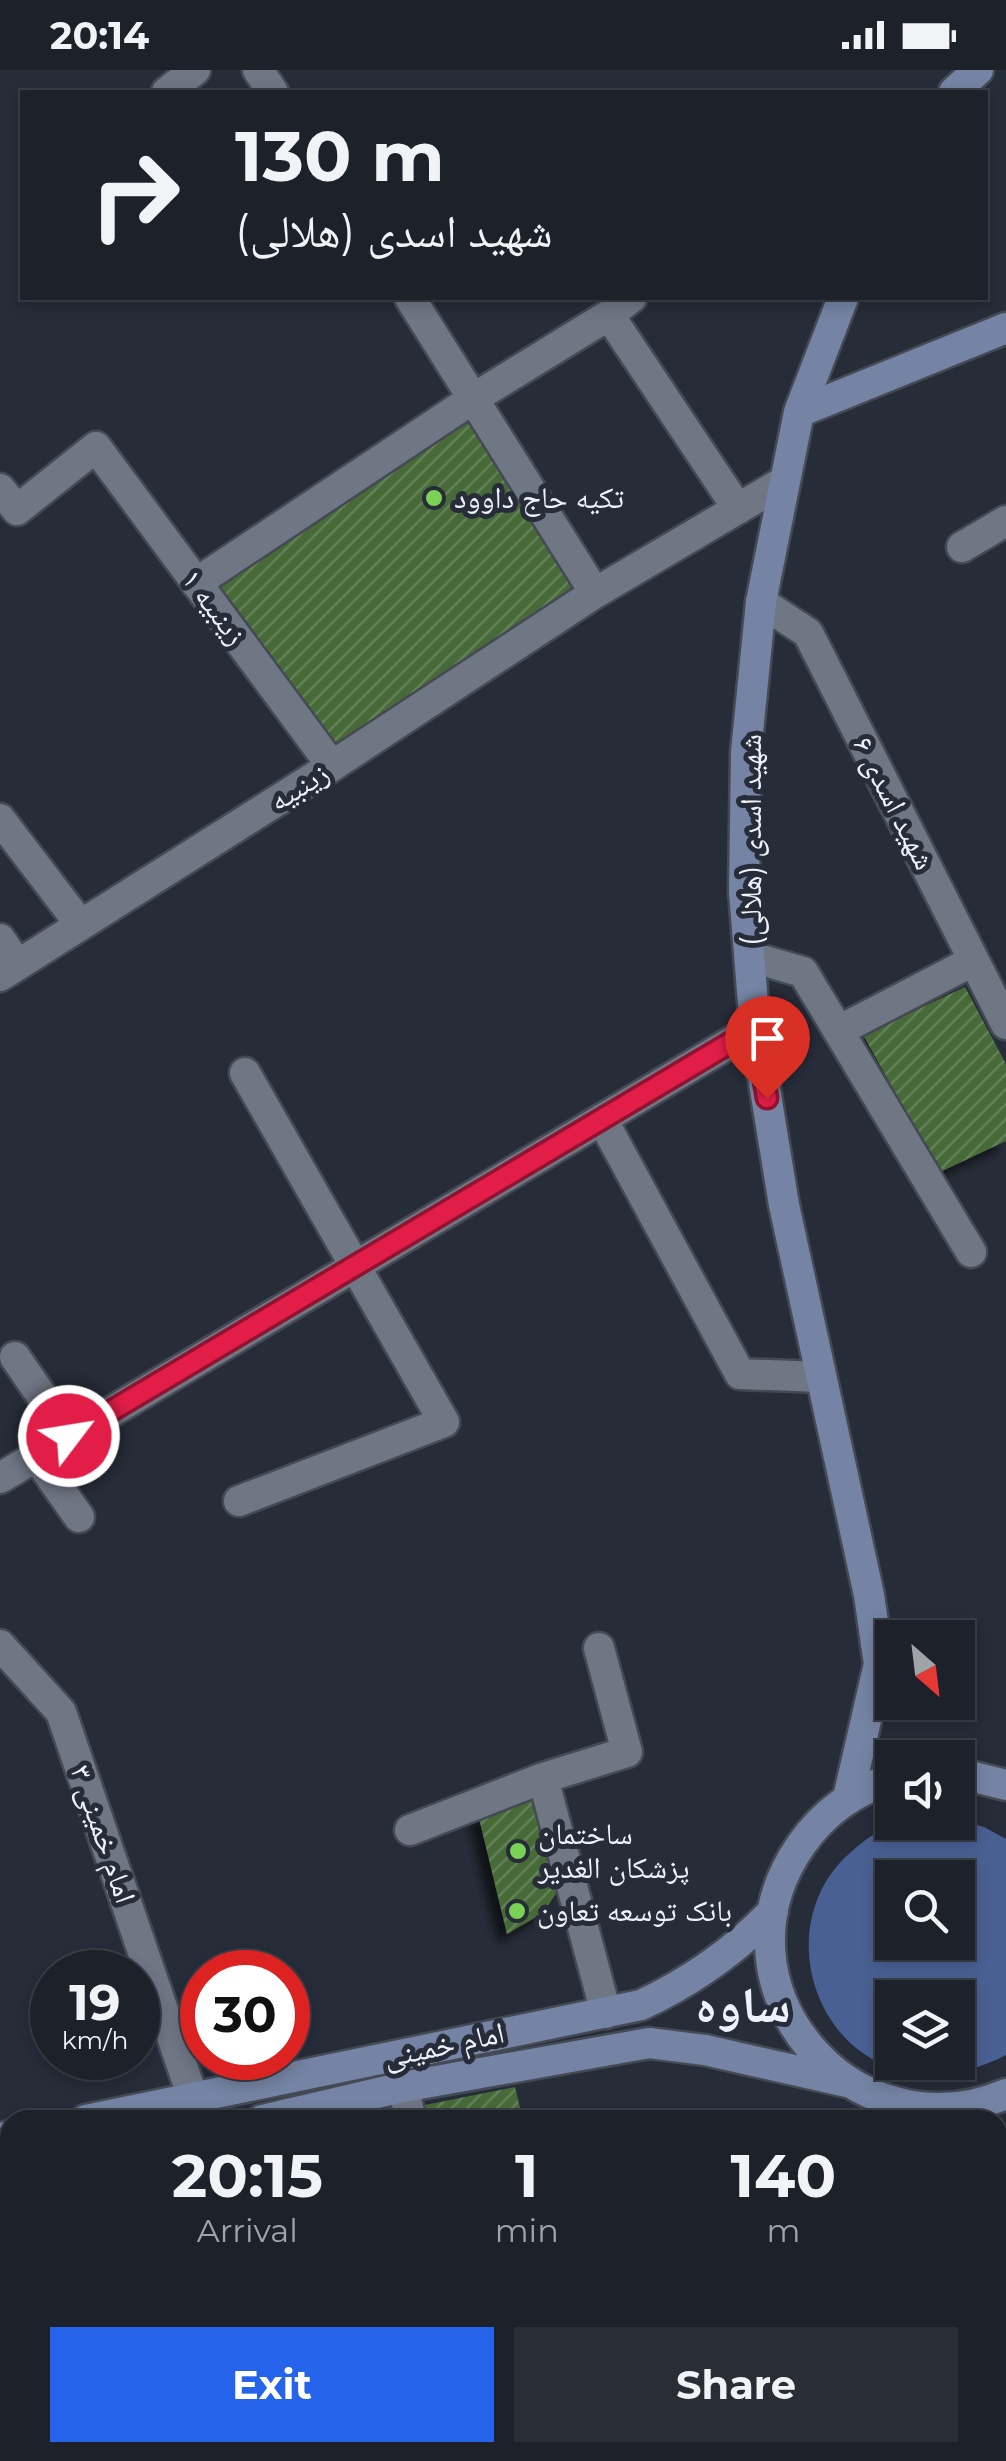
<!DOCTYPE html>
<meta charset="utf-8">
<style>
:root{--surface:#1c212a;--page:#292e36;--text:#f1f3f6;--muted:#a0a3a8;--line:#3a3e47;--accent:#2563eb}
body{margin:0;font-family:Montserrat,"Noto Naskh Arabic",sans-serif;background:var(--page);color:var(--text);height:100vh;display:flex;flex-direction:column;font-size:38px;white-space:nowrap}
*{box-sizing:border-box;margin:0}
p{font-size:32px;color:var(--muted)}
.icon{flex:none;width:55px;height:55px;fill:none;stroke:currentColor;stroke-width:2;stroke-linecap:round;stroke-linejoin:round}
.map{position:relative;flex:1;overflow:hidden}
.panel{position:absolute;left:0px;top:2040px;width:1008px;height:352px;display:flex;flex-direction:column;background:var(--surface);border-radius:30px 30px 0 0;box-shadow:0 5px 15px #0003,0 0 0 2px var(--line)}
.panel>*{flex:none}
.banner{position:absolute;left:20px;top:20px;width:968px;height:210px;border-radius:0px;box-shadow:0 5px 15px #0003,0 0 0 2px var(--line);background:#1c212a;color:var(--text);overflow:hidden}
.needle{width:65px;rotate:152deg}
.buttons{position:absolute;left:875px;top:1550px;display:grid;gap:20px}
.buttons a{display:grid;place-items:center;width:100px;height:100px;border-radius:0px;background:var(--surface);box-shadow:0 5px 15px #0003,0 0 0 2px var(--line);font-size:50px}
.speed{position:absolute;left:30px;top:1880px;display:flex;gap:20px;font-size:50px;font-weight:700;text-align:center}
.speed>*{display:grid;place-content:center;width:130px;height:130px;border-radius:50%;background:var(--surface);box-shadow:0 5px 15px #0003,0 0 0 2px var(--line);line-height:1}
.speed small{font-size:25px;font-weight:400}
.speed .limit{border:15px solid #d22;background:#fff;color:#111}
.pin{position:absolute;display:grid;place-items:center;width:85px;height:85px;color:#fff;margin:-102px -42px;border-radius:50% 50% 50% 0;rotate:-45deg;box-shadow:0 0 10px #0007}
.pin .icon{rotate:45deg}
.me{position:absolute;width:110px;margin:-55px;rotate:59deg;stroke-linejoin:round;filter:drop-shadow(0 0 8px #0008)}
.turn{display:flex;align-items:center;gap:35px;height:210px;padding:0 50px;font-size:45px}
.turn .icon{width:130px;height:130px;stroke-width:2.5}
.turn b{display:block;font-size:70px;line-height:85px}
.eta{display:flex;justify-content:space-evenly;align-items:center;height:170px;text-align:center}
.eta b{font-size:60px;font-weight:700;line-height:70px}
.cta{display:flex;gap:20px;margin-top:auto;padding:20px 50px}
.cta a{flex:1;height:115px;border-radius:0px;background:var(--accent);color:#fff;font-size:40px;font-weight:700;line-height:115px;text-align:center}
.cta a+a{background:var(--page);color:var(--text)}
.status{display:flex;justify-content:space-between;align-items:center;height:70px;padding:0 50px;background:var(--surface);direction:ltr}
.status svg{height:28px;fill:currentColor}
.map>svg:first-child{display:block}
.water{fill:#496093;fill-rule:evenodd}
.building{fill:url(#building-hatch);filter:url(#shadow)}
.lines{fill:none;stroke-linecap:round;stroke-linejoin:round}
.street-casing{stroke:#444954;stroke-width:35}
.secondary-casing{stroke:#444954;stroke-width:35}
.street{stroke:#6f7684;stroke-width:30}
.secondary{stroke:#7584a4;stroke-width:30}
.route-casing{stroke:#92132f;stroke-width:25}
.route{stroke:#e11d48;stroke-width:18}
.poi-dot{fill:#7ad156;stroke:#262c38;stroke-width:4}
.labels{text-anchor:middle;stroke-width:10;stroke-linejoin:round;paint-order:stroke}
.poi-label{font-size:30px;fill:#edf1fa;stroke:#262c38;text-anchor:start}
.street-label{font-size:30px;fill:#edf1fa;stroke:#262c38}
.town-label{font-size:50px;font-weight:bold;fill:#edf1fa;stroke:#262c38}
</style>
<div class="status"><b>20:14</b><svg viewBox="0 0 49 12"><path d="M0 12V9h3v3zM5 12V6h3v6zM10 12V3h3v9zM15 12V0h3v12zM26 1h20v11H26zM47 4h2v5h-2z"/></svg></div>
<div class="map">
<svg width="1006" height="2391" viewBox="0 0 1006 2391">
<defs>
<pattern id="building-hatch" width="6" height="6" patternUnits="userSpaceOnUse" patternTransform="scale(2.5)"><rect width="6" height="6" fill="#476b39"/><path d="M-1 1l2-2M0 6l6-6M5 7l2-2" fill="none" stroke="#628157"/></pattern>
<filter id="shadow"><feDropShadow dx="-9" dy="9" stdDeviation="5" flood-color="#0009"/></filter>
</defs>
<rect width="100%" height="100%" fill="#262c38"/>
<path class="water" d="M 958,1750 L 984,1757 L 1006,1769 L 1006,1985 C 976,2000 944,2010 910,2003 C 809,1984 773,1849 851,1782 C 865,1769 884,1756 904,1752 C 921,1750 940,1752 958,1752 ZM 892,1808 L 958,1808 L 958,1872 L 892,1872 ZM 892,1928 L 958,1928 L 958,1992 L 892,1992 Z"/>
<path class="building" d="M 472,344 L 580,519 L 336,678 L 214,512 Z
M 965,917 L 1006,994 L 1006,1071 L 940,1102 L 863,965 Z
M 535,1722 L 559,1819 L 543,1843 L 507,1864 L 478,1744 Z
M 515,2017 L 523,2050 L 423,2050 L 420,2036 Z
M 394,2038 L 404,2050 L 354,2050 L 354,2049 Z
M 53,2382 L 347,2382 L 349,2391 L 56,2391 Z
M 916,2382 L 957,2382 L 957,2391 L 882,2391 Z"/>
<g class="lines">
<g class="street-casing">
<path id="street" d="M 258,0 L 273,22
M 167,22 L 195,0
M 410,228 L 595,523
M 609,245 L 738,439
M 0,419 L 17,440 L 96,377 L 332,696
M 962,477 L 1006,451
M 196,513 L 474,328 L 609,245 L 631,228
M 761,532 L 808,563 L 1006,954
M 0,749 L 80,854
M 0,869 L 17,894
M 751,887 L 803,902 L 971,1182
M 0,906 L 332,696 L 595,523 L 783,412
M 840,960 L 973,891
M 602,1049 L 740,1304 L 821,1307
M 15,1287 L 69,1366
M 36,1386 L 79,1447
M 0,1408 L 755,958
M 239,1431 L 444,1352 L 245,1003
M 0,1575 L 61,1642 L 193,2028
M 543,1708 L 627,1682 L 599,1578
M 410,1760 L 543,1708 L 606,1943
M 403,2017 L 411,2050
M 0,2249 L 10,2277
M 964,2382 L 965,2391
M 808,2391 L 859,2382"/>
</g>
<g class="secondary-casing">
<path id="secondary" d="M 954,22 L 978,0
M 843,228 L 799,342 L 761,532 L 746,682 L 744,822 L 755,958 L 784,1135 L 869,1525 L 879,1594 L 848,1728
M 799,342 L 1006,258
M 958,1703 L 1006,1715
M 892,1709 C 855,1720 823,1743 801,1775 C 704,1914 851,2089 1006,2024
M 86,2050 L 641,1935 C 692,1911 734,1882 773,1841
M 262,2050 L 403,2017 L 649,1973 L 705,1980 L 847,2012
M 0,2068 L 10,2066
M 0,2111 L 10,2109
M 998,2194 L 1006,2232"/>
</g>
<use href="#street" class="street"/>
<use href="#secondary" class="secondary"/>
</g>
<g class="lines">
<g class="route-casing">
<path id="route" d="M 69,1366 L 755,958 L 767,1028"/>
</g>
<use href="#route" class="route"/>
</g>
<g class="poi-dot">
<circle cx="434" cy="428" r="10"/>
<circle cx="518" cy="1781" r="10"/>
<circle cx="517" cy="1841" r="10"/>
</g>
<g class="labels">
<g class="poi-label">
<text x="454" y="438">تکیه حاج داوود</text>
<text x="538" y="1774">ساختمان<tspan x="538" dy="34">پزشکان الغدیر</tspan></text>
<text x="537" y="1851">بانک توسعه تعاون</text>
</g>
<g class="street-label">
<text transform="translate(214 537) rotate(53)" y="10">زینبیه ۱</text>
<text transform="translate(299 717) rotate(-32)" y="10">زینبیه</text>
<text transform="translate(894 733) rotate(63)" y="10">شهید اسدی ۶</text>
<text transform="translate(751 770) rotate(-90)" y="10">شهید اسدی (هلالی)</text>
<text transform="translate(103 1764) rotate(71)" y="10">امام خمینی ۳</text>
<text transform="translate(444 1975) rotate(-12)" y="10">امام خمینی</text>
</g>
<g class="town-label">
<text x="743" y="1952">ساوه</text>
</g>
</g>
</svg>
<div class="buttons">
<a><svg class="needle" viewBox="-14 -14 28 28"><path d="M0-13l5 13h-10z" fill="#e53935"/><path d="M0 13l5-13h-10z" fill="#a0a3a8"/></svg></a>
<a><svg class="icon" aria-label="sound" viewBox="0 0 24 24"><path d="M4 9h4l5-4v14l-5-4H4zM17 9q2 3 0 6"/></svg></a>
<a><svg class="icon" aria-label="search" viewBox="0 0 24 24"><circle cx="10" cy="10" r="6"/><path d="M15 15l6 6"/></svg></a>
<a><svg class="icon" aria-label="layers" viewBox="0 0 24 24"><path d="M12 4l9 5-9 5-9-5zM3 14l9 5 9-5"/></svg></a>
</div>
<div class="speed"><div>19<small>km/h</small></div><div class="limit">30</div></div>
<div class="pin" style="left:767px;top:1028px;background:#d93025"><svg class="icon" aria-label="arrive" viewBox="0 0 24 24"><path d="M6 21V4h12l-3 4 3 4H6"/></svg></div>
<svg class="me" style="left:69px;top:1366px" viewBox="-20 -20 40 40"><circle r="17" fill="#e11d48" stroke="#fff" stroke-width="3"/><path d="M0-11L8 9 0 5-8 9z" fill="#fff"/></svg>
<div class="banner">
<div class="turn"><svg class="icon" aria-label="right" viewBox="0 0 24 24"><path d="M7 20v-9h11M14 6l5 5-5 5"/></svg><div><b>130 m</b>شهید اسدی (هلالی)</div></div>
</div>
<section class="panel">
<div class="eta">
<div><b>20:15</b><p>Arrival</p></div>
<div><b>1</b><p>min</p></div>
<div><b>140</b><p>m</p></div>
</div>
<div class="cta"><a>Exit</a><a>Share</a></div>
</section>
</div>
